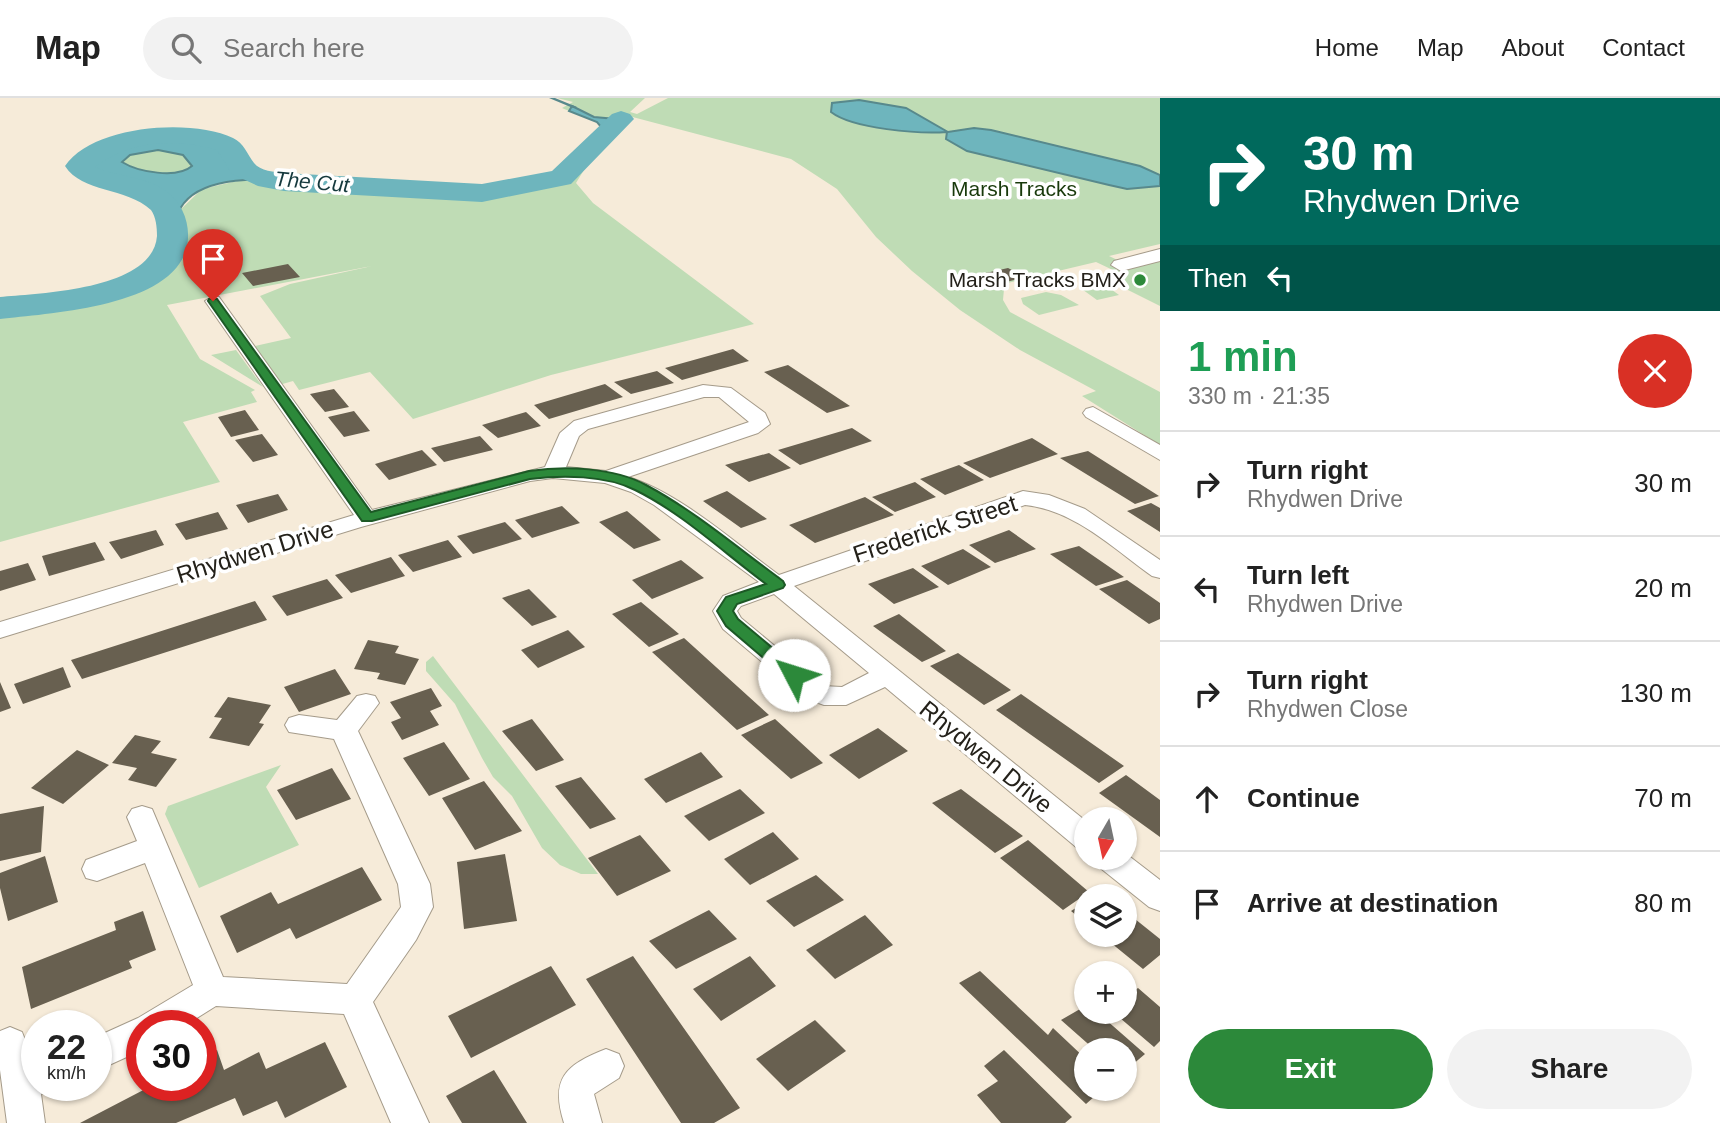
<!DOCTYPE html>
<meta charset="utf-8">
<style>
:root{--surface:#fff;--page:#f2f2f2;--text:#222;--muted:#767676;--line:#e0e0e0;--accent:#2c893a}
body{margin:0;font-family:Arial,sans-serif;background:var(--page);color:var(--text);height:100vh;display:flex;flex-direction:column;font-size:26px;white-space:nowrap}
*{box-sizing:border-box;margin:0}
p{font-size:23px;color:var(--muted)}
.icon{flex:none;width:38px;height:38px;fill:none;stroke:currentColor;stroke-width:2;stroke-linecap:round;stroke-linejoin:round}
.map{position:relative;flex:1;overflow:hidden}
.sheet{display:flex;flex-direction:column;background:var(--surface);width:560px}
.sheet>*{flex:none}
.top-card{background:#00695c;color:#fff;overflow:hidden}
.needle{width:46px;rotate:189deg}
.controls{position:absolute;left:1074px;top:709px;display:grid;gap:14px}
.controls a{display:grid;place-items:center;width:63px;height:63px;border-radius:50%;background:var(--surface);box-shadow:0 2px 5px #0004;font-size:35px}
.speed{position:absolute;left:21px;top:912px;display:flex;gap:14px;font-size:35px;font-weight:700;text-align:center}
.speed>*{display:grid;place-content:center;width:91px;height:91px;border-radius:50%;background:var(--surface);box-shadow:0 2px 5px #0004;line-height:1}
.speed small{font-size:18px;font-weight:400}
.speed .limit{border:10px solid #d22;background:#fff;color:#111}
.pin{position:absolute;display:grid;place-items:center;width:60px;height:60px;color:#fff;margin:-72px -30px;border-radius:50% 50% 50% 0;rotate:-45deg;box-shadow:0 0 7px #0007}
.pin .icon{rotate:45deg}
.me{position:absolute;width:77px;margin:-38px;rotate:310deg;stroke-linejoin:round;filter:drop-shadow(0 0 5px #0008)}
.turn{display:flex;align-items:center;gap:24px;height:147px;padding:0 28px;font-size:32px}
.turn .icon{width:91px;height:91px;stroke-width:2.5}
.turn b{display:block;font-size:49px;line-height:60px}
.then{display:flex;align-items:center;height:66px;padding:0 28px;background:#0003;gap:14px;font-size:26px}
.round{display:grid;place-items:center;flex:none;width:74px;height:74px;border-radius:37px;background:var(--page)}
.headline{display:flex;align-items:center;justify-content:space-between;height:119px;padding:0 28px}
h1{font-size:42px;font-weight:800;line-height:52px;color:#1e9e55}
.button{display:flex;gap:14px;margin-top:auto;padding:14px 28px}
.button a{flex:1;height:80px;border-radius:42px;background:var(--accent);color:#fff;font-size:28px;font-weight:800;line-height:80px;text-align:center}
.button a+a{background:var(--page);color:var(--text)}
ul{padding:0;list-style:none}
li{display:flex;align-items:center;gap:21px;height:105px;padding:0 28px;border-top:2px solid var(--line)}
li div{flex:1}
li b{display:block;font-size:26px}
li em{font-style:normal}
header{display:flex;align-items:center;gap:42px;box-sizing:border-box;height:98px;padding:0 35px;background:var(--surface);border-bottom:2px solid var(--line)}
header strong{font-size:33px}
nav{display:flex;gap:38px;margin-inline-start:auto;font-size:24px}
.search{width:490px;height:63px;background:var(--page);display:flex;align-items:center;gap:18px;box-sizing:border-box;padding:0 24px;border-radius:38px;color:var(--muted);font-size:26px}
main{display:flex;flex:1;min-height:0}
.map>svg:first-child{display:block}
.green{fill:#bfdcb5}
.water{fill:#6eb5bd;stroke:#58898c;stroke-width:2;fill-rule:evenodd}
.lines{fill:none;stroke-linecap:round;stroke-linejoin:round}
.stream{fill:#58898c;fill-rule:evenodd}
.river{fill:#6eb5bd;fill-rule:evenodd}
.building{fill:#686050}
.minor-casing{stroke:#a59b8a;stroke-width:2}
.tertiary-casing{stroke:#a59b8a;stroke-width:2}
.minor{fill:#fff;fill-rule:evenodd}
.tertiary{fill:#fff;fill-rule:evenodd}
.route{fill:#2c893a;stroke:#1d5926;stroke-width:2}
.poi-dot{fill:#2c893a;stroke:#fff;stroke-width:2.5}
.labels{text-anchor:middle;stroke-width:7;stroke-linejoin:round;paint-order:stroke}
.far-water-label{font-size:21px;font-style:italic;fill:#15393d;stroke:#fff}
.far-park-label{font-size:21px;fill:#18390b;stroke:#fff}
.far-poi-label{font-size:21px;fill:#24211a;stroke:#fff;text-anchor:end}
.street-label{font-size:24px;fill:#24211a;stroke:#fff}
</style>
<header>
<strong>Map</strong>
<div class="search"><svg class="icon" aria-label="search" viewBox="0 0 24 24"><circle cx="10" cy="10" r="6"/><path d="M15 15l6 6"/></svg>Search here</div>
<nav><a>Home</a><a>Map</a><a>About</a><a>Contact</a></nav>
</header>
<main>
<div class="map">
<svg width="1160" height="1025" viewBox="0 0 1160 1025">
<rect width="100%" height="100%" fill="#f6ebd9"/>
<path class="green" d="M 557,0 L 645,0 L 630,14 L 637,16 L 668,0 L 1160,0 L 1160,146 L 1109,158 L 1130,168 L 1160,161 L 1160,208 L 1126,191 L 1115,173 L 1096,164 L 991,189 L 1004,191 L 1003,202 L 1010,214 L 1160,294 L 1160,347 L 1082,298 L 1096,293 L 1020,252 L 960,212 L 912,173 L 876,139 L 837,91 L 791,61 L 625,17 L 620,21 L 594,19 L 572,10 L 569,13 L 562,10 L 573,4 Z
M 158,52 L 183,57 L 193,68 C 176,82 139,73 122,64 L 130,57 Z
M 578,66 L 587,67 L 576,85 L 593,105 L 754,226 L 551,277 L 413,321 L 370,274 L 299,292 L 293,283 L 279,287 L 255,248 L 291,240 L 260,198 L 290,186 L 372,168 L 167,207 L 200,261 L 255,292 L 251,294 L 257,304 L 183,324 L 220,384 L 0,444 L 0,212 C 45,208 147,204 172,160 C 179,146 178,128 179,113 L 202,91 L 246,81 L 309,88 L 489,96 L 558,83 L 572,77 Z
M 1097,181 L 1119,197 L 1097,202 L 1079,189 L 1083,183 Z
M 1046,194 L 1061,197 L 1079,207 L 1039,217 L 1023,206 L 1021,200 Z
M 236,252 L 263,289 L 211,257 Z
M 433,558 L 598,776 L 581,776 L 560,767 L 542,750 L 512,698 L 493,679 L 482,660 L 455,606 L 426,573 L 426,564 Z
M 281,667 L 266,689 L 299,747 L 199,790 L 165,716 L 168,708 Z"/>
<path class="water" d="M 859,2 L 906,10 L 948,34 L 974,30 L 991,32 L 1140,68 L 1160,77 L 1160,88 L 1127,91 L 1109,87 L 967,53 L 946,41 L 947,34 C 919,36 853,31 831,14 L 832,5 Z
M 572,8 L 594,19 L 627,22 L 619,26 L 584,61 L 578,60 L 600,38 L 602,30 L 597,24 L 569,13 Z
M 174,36 C 192,37 215,36 229,48 C 250,66 236,75 271,82 C 241,81 192,82 178,115 C 176,122 174,130 173,136 L 171,114 L 160,100 L 92,78 L 83,74 L 79,68 C 97,44 147,38 174,36 ZM 158,52 L 183,57 L 192,68 C 177,81 138,74 122,64 L 130,57 Z"/>
<g class="lines">
<path class="stream" d="M 549,0 L 555,0 L 577,9 L 573,10 Z"/>
<path class="river" d="M 621,13 L 630,16 L 634,21 L 571,86 L 482,104 L 284,93 L 258,88 L 232,76 L 217,52 C 176,40 130,42 95,69 C 118,79 145,78 166,93 C 181,104 189,122 188,140 C 185,209 50,215 0,221 L 0,199 C 41,195 153,192 157,138 C 157,129 156,119 151,112 C 126,89 82,95 65,68 C 93,27 191,20 233,40 C 244,45 247,56 254,65 C 260,73 275,74 284,75 L 482,86 L 552,73 L 612,16 Z"/>
</g>
<path class="building" d="M 288,166 L 300,179 L 253,188 L 242,175 Z
M 1008,170 L 1026,179 L 986,189 L 968,179 Z
M 733,251 L 749,263 L 682,282 L 665,270 Z
M 788,267 L 850,308 L 827,315 L 764,274 Z
M 657,273 L 674,285 L 631,296 L 614,284 Z
M 605,286 L 623,299 L 549,321 L 534,307 Z
M 334,291 L 349,309 L 325,314 L 310,296 Z
M 245,312 L 259,332 L 231,339 L 218,319 Z
M 354,313 L 370,333 L 344,339 L 328,319 Z
M 526,314 L 541,328 L 498,340 L 482,327 Z
M 852,330 L 872,343 L 800,367 L 778,352 Z
M 262,336 L 278,357 L 253,364 L 235,342 Z
M 480,338 L 493,352 L 444,364 L 431,350 Z
M 1032,340 L 1058,356 L 990,380 L 963,365 Z
M 422,352 L 437,367 L 389,382 L 375,366 Z
M 1088,353 L 1159,398 L 1135,406 L 1060,360 Z
M 769,355 L 791,370 L 749,384 L 725,367 Z
M 959,367 L 984,382 L 945,397 L 920,381 Z
M 915,384 L 936,399 L 895,414 L 872,399 Z
M 727,393 L 767,421 L 741,430 L 703,403 Z
M 278,396 L 288,412 L 248,425 L 236,407 Z
M 865,399 L 894,417 L 815,445 L 789,427 Z
M 1151,405 L 1160,410 L 1160,434 L 1127,413 Z
M 562,408 L 580,425 L 532,440 L 515,422 Z
M 627,413 L 661,442 L 634,451 L 599,424 Z
M 218,414 L 228,431 L 186,442 L 175,426 Z
M 505,424 L 522,441 L 473,456 L 457,438 Z
M 156,432 L 164,447 L 121,461 L 109,444 Z
M 1009,432 L 1036,451 L 995,465 L 969,447 Z
M 448,442 L 462,459 L 413,474 L 398,457 Z
M 95,444 L 105,462 L 49,478 L 42,458 Z
M 1079,448 L 1124,479 L 1096,488 L 1050,456 Z
M 963,451 L 991,469 L 948,487 L 921,468 Z
M 391,459 L 405,478 L 351,495 L 335,477 Z
M 681,462 L 704,480 L 652,501 L 632,482 Z
M 28,465 L 36,482 L 0,493 L 0,473 Z
M 913,470 L 939,489 L 894,506 L 868,486 Z
M 327,481 L 343,500 L 287,518 L 272,498 Z
M 1127,482 L 1160,505 L 1160,521 L 1149,526 L 1099,491 Z
M 529,491 L 557,519 L 532,528 L 502,500 Z
M 255,503 L 267,522 L 82,581 L 71,562 Z
M 641,504 L 679,536 L 649,549 L 612,516 Z
M 899,516 L 946,553 L 922,564 L 873,528 Z
M 568,532 L 585,549 L 538,570 L 521,552 Z
M 684,540 L 769,617 L 737,632 L 652,554 Z
M 368,542 L 399,548 L 395,555 L 419,561 L 405,587 L 377,581 L 380,575 L 354,571 Z
M 958,555 L 1011,592 L 984,607 L 930,568 Z
M 63,569 L 71,589 L 23,606 L 14,586 Z
M 335,571 L 351,596 L 299,614 L 284,589 Z
M 0,584 L 11,610 L 0,614 Z
M 431,590 L 442,608 L 430,613 L 439,627 L 402,642 L 391,624 L 401,620 L 390,604 Z
M 1021,596 L 1124,668 L 1099,685 L 996,612 Z
M 228,599 L 271,607 L 259,625 L 264,626 L 249,648 L 209,640 L 222,620 L 214,619 Z
M 532,621 L 564,662 L 536,673 L 502,633 Z
M 775,621 L 823,665 L 791,681 L 741,637 Z
M 878,630 L 908,653 L 859,681 L 829,657 Z
M 135,637 L 161,643 L 151,655 L 177,661 L 156,689 L 128,682 L 137,670 L 112,665 Z
M 444,644 L 470,681 L 429,698 L 403,660 Z
M 77,652 L 109,667 L 63,706 L 31,690 Z
M 701,654 L 723,679 L 666,705 L 644,681 Z
M 332,670 L 351,701 L 296,722 L 277,692 Z
M 1126,677 L 1160,702 L 1160,739 L 1099,695 Z
M 581,679 L 616,721 L 590,731 L 555,688 Z
M 484,683 L 522,733 L 475,752 L 442,700 Z
M 740,691 L 765,715 L 709,743 L 684,718 Z
M 961,691 L 1023,738 L 995,755 L 932,705 Z
M 44,708 L 41,754 L 0,763 L 0,716 Z
M 773,734 L 799,761 L 750,787 L 724,761 Z
M 640,737 L 671,773 L 617,798 L 588,760 Z
M 1028,742 L 1089,794 L 1063,812 L 1000,760 Z
M 505,756 L 517,823 L 464,831 L 457,764 Z
M 45,758 L 58,804 L 8,823 L 0,790 L 0,775 Z
M 362,769 L 382,802 L 296,841 L 290,830 L 237,855 L 220,818 L 271,794 L 278,806 Z
M 816,777 L 844,802 L 794,829 L 766,803 Z
M 1087,803 L 1087,826 L 1071,813 Z
M 709,812 L 737,841 L 676,871 L 649,843 Z
M 143,813 L 156,852 L 129,863 L 132,870 L 31,911 L 22,869 L 116,832 L 114,824 Z
M 1125,813 L 1160,841 L 1160,857 L 1143,871 L 1100,836 L 1125,836 Z
M 865,817 L 893,847 L 835,881 L 806,852 Z
M 633,858 L 740,1010 L 714,1025 L 681,1025 L 586,881 Z
M 750,858 L 776,888 L 721,923 L 693,891 Z
M 551,868 L 576,907 L 471,960 L 448,918 Z
M 980,873 L 1048,937 L 1053,930 L 1087,962 L 1087,990 L 1104,990 L 1086,1006 L 959,885 Z
M 1138,890 L 1160,909 L 1160,943 L 1154,949 L 1113,914 L 1125,914 L 1125,899 Z
M 1087,907 L 1087,914 L 1097,914 L 1145,956 L 1125,973 L 1125,952 L 1095,952 L 1061,922 Z
M 815,922 L 846,953 L 788,993 L 756,961 Z
M 325,944 L 347,989 L 285,1020 L 277,1003 L 243,1018 L 235,1000 L 176,1025 L 80,1025 L 153,987 L 201,987 L 201,959 L 217,952 L 224,972 L 259,954 L 266,971 Z
M 1004,952 L 1072,1019 L 1065,1025 L 1001,1025 L 977,997 L 998,983 L 984,968 Z
M 494,972 L 527,1025 L 462,1025 L 446,998 Z"/>
<g class="lines">
<g class="minor-casing">
<path id="minor" d="M 213,198 L 219,199 L 372,412 L 545,369 L 560,335 L 574,323 L 703,287 L 731,290 L 765,315 L 770,326 L 758,335 L 628,379 C 680,395 735,445 779,477 L 1023,393 L 1049,397 L 1085,411 L 1160,462 L 1160,480 L 1152,478 C 1113,450 1074,412 1025,407 L 794,488 L 1087,724 L 1087,753 L 1076,749 L 885,589 L 846,607 L 824,607 L 805,600 L 723,531 L 713,513 L 723,498 L 759,484 L 654,407 L 631,394 L 605,385 L 553,380 L 530,383 L 361,429 L 0,540 L 0,524 L 354,417 L 205,203 ZM 704,299 L 719,299 L 749,324 L 606,373 L 566,369 L 579,338 L 588,331 ZM 774,496 L 869,575 L 842,589 L 823,588 L 741,520 L 737,513 L 741,508 Z
M 1093,309 L 1160,347 L 1160,362 L 1086,319 L 1083,315 L 1086,311 Z
M 366,596 L 375,598 L 379,605 L 358,633 L 430,786 L 433,809 L 416,842 L 373,904 L 429,1025 L 391,1025 L 344,916 L 216,908 L 184,928 L 142,928 L 142,952 L 96,973 L 96,939 L 138,920 L 193,887 L 145,765 L 97,783 L 86,780 L 82,771 L 86,762 L 137,743 L 127,719 L 132,711 L 142,708 L 152,711 L 223,879 L 347,886 L 401,809 L 398,786 L 334,641 L 289,634 L 285,627 L 289,620 L 299,617 L 337,622 L 357,598 Z
M 1125,755 L 1160,782 L 1160,813 L 1149,809 L 1099,769 L 1095,760 L 1125,760 Z
M 10,929 L 22,934 L 34,965 L 37,964 L 37,987 L 52,987 L 50,993 L 41,996 L 45,1025 L 7,1025 L 0,972 L 0,933 Z
M 606,951 L 619,956 L 624,968 L 619,980 L 594,996 L 602,1025 L 564,1025 C 550,981 565,967 606,951 Z"/>
</g>
<g class="tertiary-casing">
<path id="tertiary" d="M 1160,151 L 1160,163 L 1121,173 L 1111,167 L 1114,163 Z"/>
</g>
<use href="#minor" class="minor"/>
<use href="#tertiary" class="tertiary"/>
</g>
<path class="route" d="M 209,201 L 217,201 L 371,414 L 529,373 C 565,368 613,369 646,387 C 695,413 739,451 783,483 L 785,487 L 783,490 L 737,506 L 733,513 L 738,521 L 800,573 L 802,577 L 800,581 L 788,581 L 726,528 L 717,513 L 726,499 L 766,486 C 724,455 682,415 635,392 C 605,377 562,377 530,381 L 372,423 L 362,423 L 208,203 Z"/>
<circle class="poi-dot" cx="1140" cy="182" r="7"/>
<g class="labels">
<g class="far-water-label">
<text transform="translate(312 84) rotate(5)" y="7">The Cut</text>
</g>
<g class="far-park-label">
<text x="1014" y="98">Marsh Tracks</text>
</g>
<g class="far-poi-label">
<text x="1126" y="189">Marsh Tracks BMX</text>
</g>
<g class="street-label">
<text transform="translate(935 431) rotate(-18)" y="8">Frederick Street</text>
<text transform="translate(255 454) rotate(-17)" y="8">Rhydwen Drive</text>
<text transform="translate(986 659) rotate(39)" y="8">Rhydwen Drive</text>
</g>
</g>
</svg>
<div class="controls">
<a><svg class="needle" viewBox="-14 -14 28 28"><path d="M0-13l5 13h-10z" fill="#e53935"/><path d="M0 13l5-13h-10z" fill="#767676"/></svg></a>
<a><svg class="icon" aria-label="layers" viewBox="0 0 24 24"><path d="M12 4l9 5-9 5-9-5zM3 14l9 5 9-5"/></svg></a>
<a>+</a>
<a>−</a>
</div>
<div class="speed"><div>22<small>km/h</small></div><div class="limit">30</div></div>
<div class="pin" style="left:213px;top:203px;background:#d93025"><svg class="icon" aria-label="arrive" viewBox="0 0 24 24"><path d="M6 21V4h12l-3 4 3 4H6"/></svg></div>
<svg class="me" style="left:794px;top:577px" viewBox="-20 -20 40 40"><circle r="19" fill="#fff"/><path d="M0-13L10 11 0 6-10 11z" fill="#2c893a"/></svg>
</div>
<section class="sheet">
<div class="top-card">
<div class="turn"><svg class="icon" aria-label="right" viewBox="0 0 24 24"><path d="M7 20v-9h11M14 6l5 5-5 5"/></svg><div><b>30 m</b>Rhydwen Drive</div></div>
<div class="then">Then<svg class="icon" aria-label="left" viewBox="0 0 24 24"><path d="M17 20v-9H6M10 6l-5 5 5 5"/></svg></div>
</div>
<div class="headline"><div><h1>1 min</h1><p>330 m · 21:35</p></div><a class="round" style="background:#d93025;color:#fff"><svg class="icon" aria-label="close" viewBox="0 0 24 24"><path d="M6 6l12 12M18 6L6 18"/></svg></a></div>
<ul>
<li><svg class="icon" aria-label="right" viewBox="0 0 24 24"><path d="M7 20v-9h11M14 6l5 5-5 5"/></svg><div><b>Turn right</b><p>Rhydwen Drive</p></div><em>30 m</em></li>
<li><svg class="icon" aria-label="left" viewBox="0 0 24 24"><path d="M17 20v-9H6M10 6l-5 5 5 5"/></svg><div><b>Turn left</b><p>Rhydwen Drive</p></div><em>20 m</em></li>
<li><svg class="icon" aria-label="right" viewBox="0 0 24 24"><path d="M7 20v-9h11M14 6l5 5-5 5"/></svg><div><b>Turn right</b><p>Rhydwen Close</p></div><em>130 m</em></li>
<li><svg class="icon" aria-label="ahead" viewBox="0 0 24 24"><path d="M12 20V5M6 11l6-6 6 6"/></svg><div><b>Continue</b></div><em>70 m</em></li>
<li><svg class="icon" aria-label="arrive" viewBox="0 0 24 24"><path d="M6 21V4h12l-3 4 3 4H6"/></svg><div><b>Arrive at destination</b></div><em>80 m</em></li>
</ul>
<div class="button"><a>Exit</a><a>Share</a></div>
</section>
</main>
